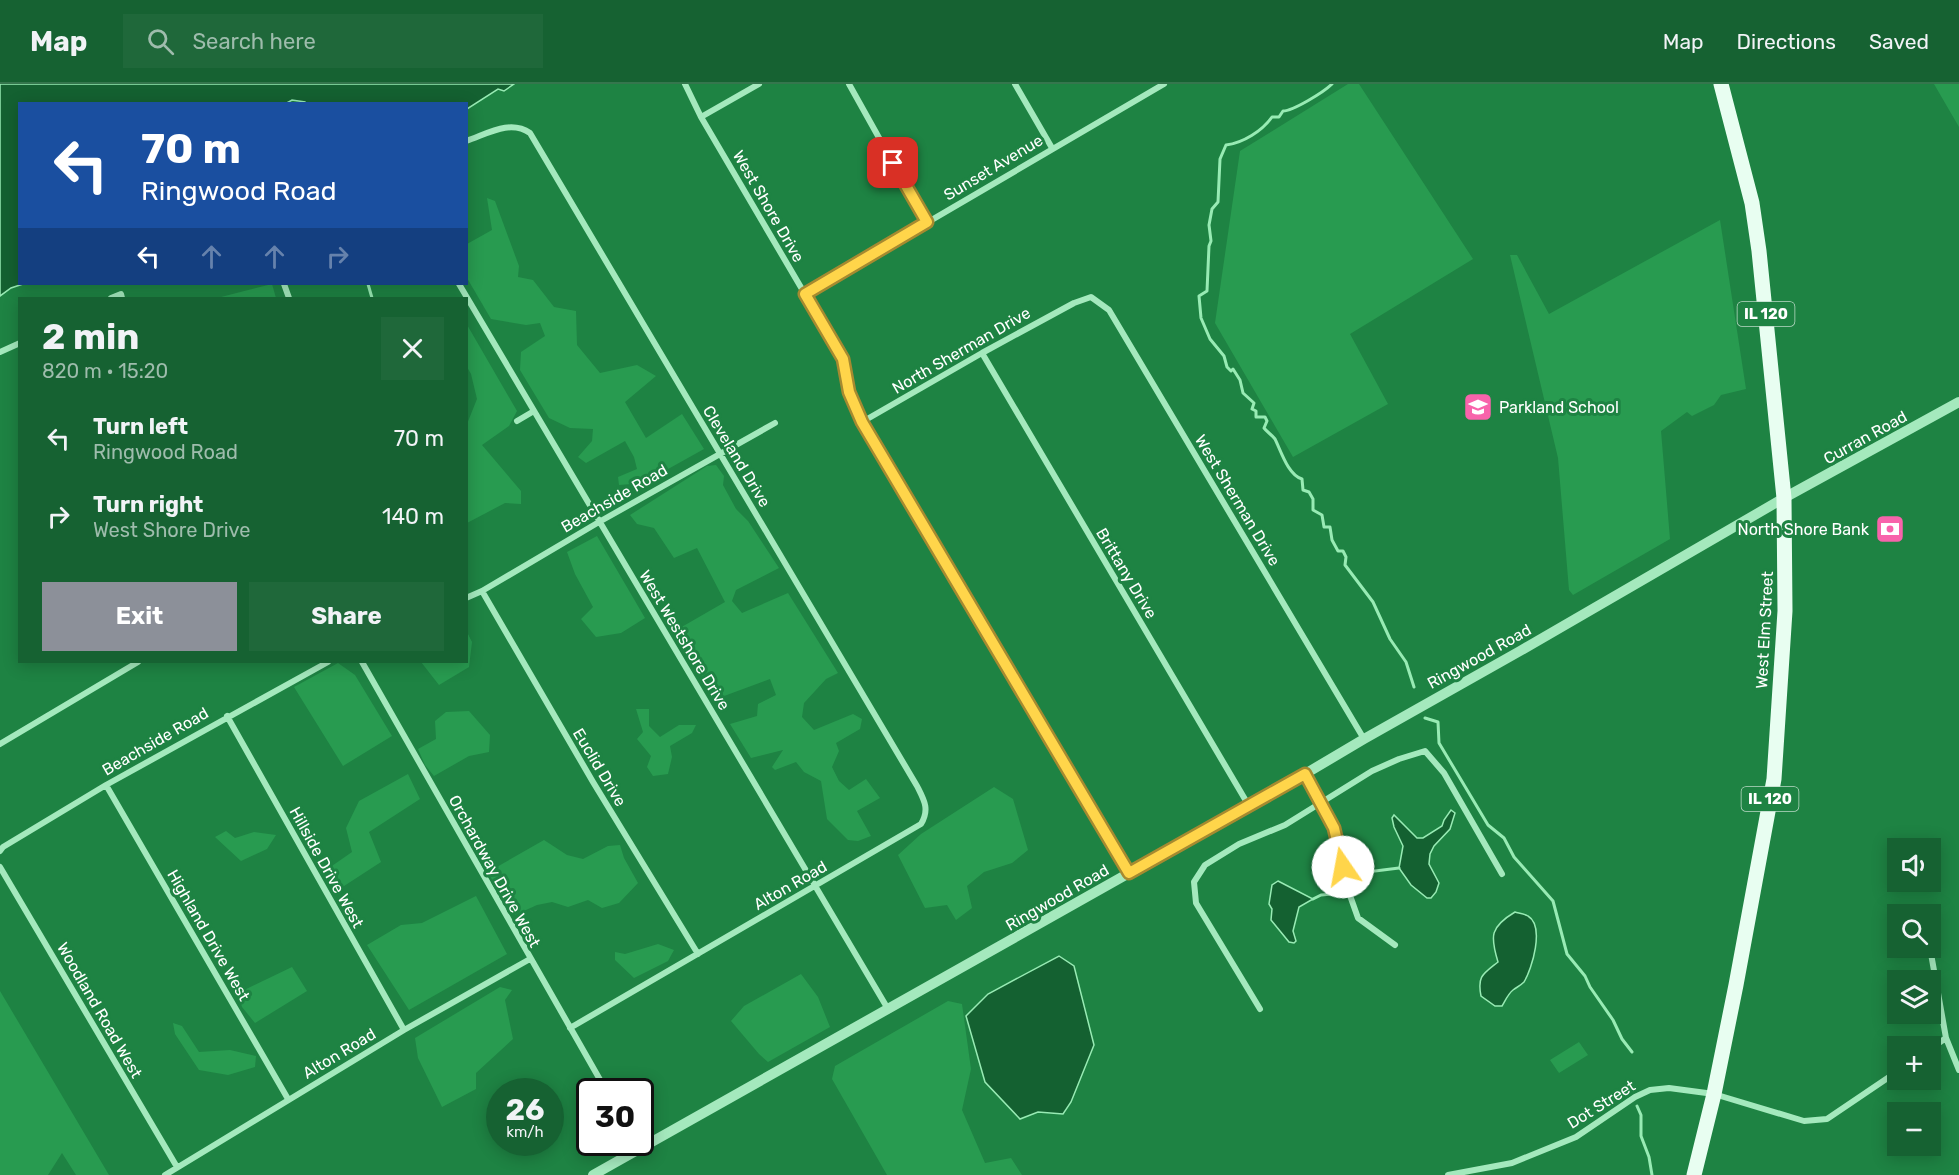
<!DOCTYPE html>
<meta charset="utf-8">
<style>
:root{--surface:#166232;--page:#1f683a;--text:#f1f3f6;--muted:#9ebcac;--line:#35764d;--accent:#8c9099}
body{margin:0;font-family:Rubik,sans-serif;background:var(--page);color:var(--text);height:100vh;display:flex;flex-direction:column;font-size:22px;white-space:nowrap}
*{box-sizing:border-box;margin:0}
p{font-size:20px;color:var(--muted)}
.icon{flex:none;width:33px;height:33px;fill:none;stroke:currentColor;stroke-width:2;stroke-linecap:round;stroke-linejoin:round}
.map{position:relative;flex:1;overflow:hidden}
.panel{position:absolute;left:18px;top:213px;width:450px;height:366px;display:flex;flex-direction:column;background:var(--surface);border-radius:0px;box-shadow:0 3px 15px #0003}
.panel>*{flex:none}
.hud{position:absolute;left:18px;top:18px;width:450px;height:183px;border-radius:0px;box-shadow:0 3px 15px #0003;background:#1a4fa0;color:#fff;overflow:hidden}
.fabs{position:absolute;left:1887px;top:754px;display:grid;gap:12px}
.fabs a{display:grid;place-items:center;width:54px;height:54px;border-radius:0px;background:var(--surface);box-shadow:0 3px 15px #0003;font-size:30px}
.speed{position:absolute;left:486px;top:994px;display:flex;gap:12px;font-size:30px;font-weight:700;text-align:center}
.speed>*{display:grid;place-content:center;width:78px;height:78px;border-radius:50%;background:var(--surface);box-shadow:0 3px 15px #0003;line-height:1}
.speed small{font-size:15px;font-weight:400}
.speed .limit{border:3px solid #111;border-radius:9px;background:#fff;color:#111}
.pin{position:absolute;display:grid;place-items:center;width:51px;height:51px;color:#fff;margin:-26px;border-radius:12px;box-shadow:0 3px 9px #0006}
.me{position:absolute;width:66px;margin:-33px;rotate:348deg;stroke-linejoin:round;filter:drop-shadow(0 0 4px #0008)}
.turn{display:flex;align-items:center;gap:21px;height:126px;padding:0 24px;font-size:27px}
.turn .icon{width:78px;height:78px;stroke-width:2.5}
.turn b{display:block;font-size:42px;line-height:51px}
.lanes{display:flex;align-items:center;height:57px;padding:0 24px;background:#0003;justify-content:center;gap:30px;direction:ltr}
.lanes .off{opacity:.35}
.round{display:grid;place-items:center;flex:none;width:63px;height:63px;border-radius:0px;background:var(--page)}
.overview{display:flex;align-items:center;justify-content:space-between;height:102px;padding:0 24px}
h1{font-size:36px;font-weight:700;line-height:45px}
.button{display:flex;gap:12px;margin-top:auto;padding:12px 24px}
.button a{flex:1;height:69px;border-radius:0px;background:var(--accent);color:#fff;font-size:24px;font-weight:700;line-height:69px;text-align:center}
.button a+a{background:var(--page);color:var(--text)}
ul{padding:0;list-style:none}
li{display:flex;align-items:center;gap:18px;height:78px;padding:0 24px}
li div{flex:1}
li b{display:block;font-size:22px}
li em{font-style:normal}
header{display:flex;align-items:center;gap:36px;box-sizing:border-box;height:84px;padding:0 30px;background:var(--surface);border-bottom:2px solid var(--line)}
header strong{font-size:28px}
nav{display:flex;gap:33px;margin-inline-start:auto;font-size:21px}
.search{width:420px;height:54px;background:var(--page);display:flex;align-items:center;gap:15px;box-sizing:border-box;padding:0 21px;border-radius:0px;color:var(--muted);font-size:22px}
.map>svg:first-child{display:block}
.green{fill:#289b50}
.water{fill:#146131;stroke:#98ebb4;stroke-width:1.5}
.lines{fill:none;stroke-linecap:round;stroke-linejoin:round}
.stream{stroke:#98ebb4;stroke-width:3}
.minor{stroke:#a4e9bd;stroke-width:6}
.tertiary{stroke:#a4e9bd;stroke-width:10}
.primary{stroke:#e8fef1;stroke-width:15}
.route-casing{stroke:#a68a30;stroke-width:15}
.route{stroke:#ffd54a;stroke-width:10}
.labels{text-anchor:middle;stroke-width:6;stroke-linejoin:round;paint-order:stroke}
.shield{fill:#1e8343;stroke:#bcdac7;stroke-width:1.5}
.shield-label{font-size:15px;font-weight:bold;fill:#fff}
.street-label{font-size:16px;fill:#fff;stroke:#1e8343}
.poi-label{font-size:16px;fill:#fff;stroke:#1e8343;text-anchor:start}
</style>
<header>
<strong>Map</strong>
<div class="search"><svg class="icon" aria-label="search" viewBox="0 0 24 24"><circle cx="10" cy="10" r="6"/><path d="M15 15l6 6"/></svg>Search here</div>
<nav><a>Map</a><a>Directions</a><a>Saved</a></nav>
</header>
<div class="map">
<svg width="1959" height="1091" viewBox="0 0 1959 1091">
<rect width="100%" height="100%" fill="#1e8343"/>
<path class="green" d="M 1348,0 L 1359,0 L 1473,175 L 1350,250 L 1388,320 L 1293,373 L 1215,239 L 1240,67 Z
M 1934,0 L 1959,0 L 1959,43 Z
M 487,114 L 495,117 L 519,182 L 518,193 L 533,196 L 554,223 L 576,227 L 577,261 L 600,289 L 637,281 L 656,292 L 625,318 L 646,354 L 682,330 L 704,365 L 643,399 L 619,401 L 618,393 L 637,385 L 634,373 L 625,357 L 586,379 L 578,373 L 592,357 L 593,345 L 570,344 L 549,334 L 520,286 L 521,268 L 545,252 L 540,239 L 526,241 L 491,235 L 467,194 L 467,160 L 492,146 Z
M 1720,136 L 1746,305 L 1721,311 L 1714,321 L 1692,332 L 1687,328 L 1661,347 L 1670,455 L 1573,511 L 1569,506 L 1558,374 L 1510,171 L 1517,171 L 1549,230 Z
M 272,200 L 276,214 L 206,214 L 206,213 L 221,213 Z
M 466,239 L 517,327 L 509,342 L 482,361 L 521,407 L 521,420 L 505,419 L 467,439 L 467,340 L 477,315 L 471,290 L 467,283 Z
M 716,381 L 724,392 L 723,401 L 736,425 L 748,437 L 779,484 L 736,506 L 732,517 L 742,529 L 788,509 L 838,589 L 826,595 L 804,619 L 802,633 L 814,646 L 853,630 L 862,635 L 860,645 L 836,659 L 839,667 L 832,683 L 839,697 L 849,706 L 866,695 L 880,714 L 857,727 L 871,752 L 858,757 L 848,756 L 827,735 L 821,697 L 804,688 L 796,678 L 775,686 L 772,683 L 783,666 L 751,674 L 730,640 L 757,632 L 758,620 L 776,611 L 770,595 L 716,615 L 673,548 L 725,518 L 697,464 L 674,474 L 654,444 L 637,440 L 630,431 L 707,382 Z
M 597,452 L 645,534 L 621,549 L 596,553 L 581,535 L 593,523 L 575,490 L 567,468 Z
M 467,548 L 472,558 L 469,583 L 439,601 L 421,578 L 466,578 Z
M 338,579 L 355,591 L 392,652 L 343,682 L 294,603 Z
M 636,625 L 649,625 L 649,642 L 660,653 L 679,641 L 696,641 L 692,649 L 670,662 L 672,673 L 668,690 L 653,692 L 647,683 L 651,672 L 637,655 L 643,648 Z
M 469,627 L 490,651 L 489,668 L 469,672 L 434,692 L 425,681 L 418,665 L 436,655 L 435,637 L 446,628 Z
M 408,690 L 420,715 L 369,748 L 381,778 L 341,804 L 330,795 L 329,784 L 352,768 L 346,744 L 359,717 Z
M 994,703 L 1013,715 L 1028,766 L 1012,779 L 984,788 L 967,802 L 972,824 L 956,836 L 947,821 L 925,824 L 898,771 L 921,750 Z
M 226,747 L 235,754 L 254,748 L 276,751 L 267,765 L 241,777 L 215,753 Z
M 544,756 L 567,771 L 583,775 L 608,762 L 620,761 L 624,774 L 638,799 L 619,819 L 602,824 L 588,816 L 568,823 L 552,818 L 537,821 L 515,831 L 503,816 L 488,788 Z
M 476,812 L 507,870 L 409,926 L 367,861 L 401,841 L 422,839 Z
M 658,860 L 674,866 L 668,877 L 634,894 L 615,876 L 615,868 L 625,870 Z
M 292,883 L 307,907 L 255,939 L 242,923 L 238,909 Z
M 801,890 L 818,913 L 830,943 L 768,978 L 759,970 L 731,937 L 744,922 Z
M 500,903 L 512,906 L 505,916 L 513,955 L 476,989 L 476,1005 L 442,1023 L 418,974 L 415,954 Z
M 0,907 L 109,1091 L 76,1091 L 62,1069 L 48,1091 L 0,1091 Z
M 948,917 L 962,920 L 971,985 L 962,1026 L 985,1079 L 1011,1074 L 1022,1091 L 887,1091 L 832,995 L 835,982 Z
M 173,939 L 182,942 L 199,968 L 230,966 L 256,972 L 255,983 L 228,991 L 199,986 L 175,950 Z
M 1579,958 L 1588,971 L 1559,989 L 1550,976 Z"/>
<path class="water" d="M 0,0 L 514,0 L 504,7 L 498,5 L 467,25 L 466,20 L 306,20 L 305,18 L 292,16 L 285,20 L 20,20 L 20,200 L 23,200 L 11,204 L 0,212 Z
M 1451,726 L 1455,729 L 1450,745 L 1434,762 L 1430,770 L 1429,780 L 1439,799 L 1436,808 L 1431,814 L 1427,814 L 1411,801 L 1399,784 L 1403,762 L 1394,743 L 1392,734 L 1394,731 L 1417,754 L 1423,754 L 1442,742 L 1444,736 Z
M 1278,797 L 1313,815 L 1299,823 L 1293,847 L 1296,857 L 1294,859 L 1289,858 L 1271,836 L 1272,825 L 1269,820 L 1272,801 Z
M 1515,828 C 1518,829 1525,830 1528,832 C 1545,842 1532,885 1524,898 C 1520,902 1517,903 1513,906 C 1508,910 1505,917 1502,922 L 1495,922 L 1481,912 C 1477,892 1483,890 1498,878 C 1490,852 1490,843 1515,828 Z
M 1059,872 L 1074,882 L 1094,961 L 1071,1018 L 1063,1030 L 1038,1028 L 1020,1035 L 985,998 L 966,932 L 988,910 Z"/>
<g class="lines">
<path class="stream" d="M 1332,0 C 1324,8 1293,27 1283,27 L 1279,33 L 1272,33 C 1262,47 1243,59 1226,61 L 1220,75 L 1218,118 L 1212,125 L 1209,141 L 1211,157 L 1209,162 L 1207,207 L 1199,212 L 1201,234 L 1210,255 L 1224,272 L 1227,283 L 1231,287 L 1233,285 L 1240,296 L 1243,309 L 1254,319 L 1252,325 L 1256,327 L 1256,333 L 1265,333 L 1267,337 L 1264,344 C 1267,348 1272,351 1275,355 C 1281,367 1288,391 1302,395 L 1303,406 L 1309,408 L 1313,415 L 1313,426 L 1322,431 L 1324,443 L 1330,443 L 1332,456 L 1338,467 L 1343,467 L 1346,473 L 1345,481 L 1373,518 L 1390,555 L 1406,578 L 1414,603
M 368,200 L 372,214
M 1425,634 L 1438,638 L 1439,659 L 1488,741 L 1504,754 L 1514,773 L 1553,817 L 1567,870 L 1585,892 L 1590,903 L 1613,936 L 1622,955 L 1632,968
M 1367,788 L 1399,784
M 1313,815 L 1321,811 L 1344,809
M 1637,1022 L 1641,1031 L 1641,1052 L 1649,1073 L 1652,1091"/>
<path class="minor" d="M 685,0 L 701,33 L 843,275 L 849,308 L 862,338 L 1129,789
M 849,0 L 926,138
M 1015,0 L 1052,64
M 701,33 L 759,0
M 466,57 C 487,50 510,35 530,49 L 917,702 C 924,716 930,725 921,740 L 570,944
M 284,200 L 289,214
M 459,200 L 888,925
M 805,210 L 1164,0
M 111,214 L 121,210 L 122,214
M 0,268 L 20,259
M 982,269 L 1249,722
M 517,337 L 534,327
M 862,338 L 982,269 L 1074,219 L 1091,213 L 1109,226 L 1364,655
M 482,507 L 593,698 L 698,870
M 466,514 L 482,507 L 599,438 L 775,339
M 362,578 L 607,1008
M 227,632 L 404,946
M 0,660 L 138,578
M 1305,690 L 1334,743 L 1347,803 L 1358,834 L 1395,861
M 106,701 L 288,1015
M 0,767 L 3,763 L 106,701 L 328,578
M 0,783 L 177,1083
M 1930,864 L 1946,954 L 1959,986
M 1260,925 L 1196,819 L 1194,798 L 1205,781 L 1239,760 L 1285,741 L 1372,687 L 1399,675 L 1425,667 L 1444,689 L 1502,790
M 1930,965 L 1946,954
M 165,1091 L 404,946 L 530,875
M 1448,1091 L 1512,1079 L 1576,1053 L 1635,1013 L 1650,1006 L 1669,1004 L 1714,1010 L 1804,1037 L 1827,1035 L 1898,987"/>
<path class="tertiary" d="M 593,1091 L 1305,690 L 1364,655 L 1520,567 L 1784,414 L 1959,318"/>
<path class="primary" d="M 1694,1091 L 1714,1010 L 1736,901 L 1774,695 L 1785,527 L 1784,414 L 1759,167 L 1752,119 L 1721,0"/>
</g>
<g class="lines">
<g class="route-casing">
<path id="route" d="M 893,79 L 927,138 L 805,210 L 843,275 L 849,308 L 862,338 L 1129,789 L 1305,690 L 1334,744 L 1343,783"/>
</g>
<use href="#route" class="route"/>
</g>
<defs>
<g id="school-square" transform="scale(1.5)"><rect x="-9" y="-9" width="18" height="18" rx="4" fill="#f863ab" stroke="#1e8343"/><path d="M0-5L7-2L0 1L-7-2ZM-4 1L0 2.5L4 1V4Q0 6-4 4Z" fill="#fff"/></g>
<g id="bank-square" transform="scale(1.5)"><rect x="-9" y="-9" width="18" height="18" rx="4" fill="#f863ab" stroke="#1e8343"/><path d="M-6-4H6V4H-6ZM0-2.3a2.3 2.3 0 1 0 0 4.6a2.3 2.3 0 1 0 0-4.6Z" fill="#fff"/></g>
</defs>
<g fill-rule="evenodd">
<use href="#school-square" x="1478" y="323"/>
<use href="#bank-square" x="1890" y="445"/>
</g>
<g class="labels">
<g class="shield">
<rect x="1737.5" y="218" width="57" height="24" rx="4.5"/>
<rect x="1741.5" y="703" width="57" height="24" rx="4.5"/>
</g>
<g class="shield-label">
<text x="1766" y="235">IL 120</text>
<text x="1770" y="720">IL 120</text>
</g>
<g class="street-label">
<text transform="translate(993 83) rotate(-31)" y="6">Sunset Avenue</text>
<text transform="translate(769 122) rotate(60)" y="6">West Shore Drive</text>
<text transform="translate(961 266) rotate(-30)" y="6">North Sherman Drive</text>
<text transform="translate(1865 353) rotate(-29)" y="6">Curran Road</text>
<text transform="translate(737 372) rotate(59)" y="6">Cleveland Drive</text>
<text transform="translate(614 414) rotate(-30)" y="6">Beachside Road</text>
<text transform="translate(1238 416) rotate(59)" y="6">West Sherman Drive</text>
<text transform="translate(1127 489) rotate(59)" y="6">Brittany Drive</text>
<text transform="translate(1764 546) rotate(-87)" y="6">West Elm Street</text>
<text transform="translate(685 556) rotate(59)" y="6">West Westshore Drive</text>
<text transform="translate(1479 572) rotate(-29)" y="6">Ringwood Road</text>
<text transform="translate(155 657) rotate(-30)" y="6">Beachside Road</text>
<text transform="translate(600 683) rotate(59)" y="6">Euclid Drive</text>
<text transform="translate(327 783) rotate(61)" y="6">Hillside Drive West</text>
<text transform="translate(495 787) rotate(61)" y="6">Orchardway Drive West</text>
<text transform="translate(790 801) rotate(-30)" y="6">Alton Road</text>
<text transform="translate(1057 813) rotate(-30)" y="6">Ringwood Road</text>
<text transform="translate(209 851) rotate(60)" y="6">Highland Drive West</text>
<text transform="translate(100 926) rotate(60)" y="6">Woodland Road West</text>
<text transform="translate(339 969) rotate(-31)" y="6">Alton Road</text>
<text transform="translate(1601 1020) rotate(-32)" y="6">Dot Street</text>
</g>
<g class="poi-label">
<text x="1499" y="329">Parkland School</text>
<text x="1869" y="451" text-anchor="end">North Shore Bank</text>
</g>
</g>
</svg>
<div class="fabs">
<a><svg class="icon" aria-label="sound" viewBox="0 0 24 24"><path d="M4 9h4l5-4v14l-5-4H4zM17 9q2 3 0 6"/></svg></a>
<a><svg class="icon" aria-label="search" viewBox="0 0 24 24"><circle cx="10" cy="10" r="6"/><path d="M15 15l6 6"/></svg></a>
<a><svg class="icon" aria-label="layers" viewBox="0 0 24 24"><path d="M12 4l9 5-9 5-9-5zM3 14l9 5 9-5"/></svg></a>
<a>+</a>
<a>−</a>
</div>
<div class="speed"><div>26<small>km/h</small></div><div class="limit">30</div></div>
<div class="pin" style="left:893px;top:79px;background:#d93025"><svg class="icon" aria-label="arrive" viewBox="0 0 24 24"><path d="M6 21V4h12l-3 4 3 4H6"/></svg></div>
<svg class="me" style="left:1343px;top:783px" viewBox="-20 -20 40 40"><circle r="19" fill="#fff"/><path d="M0-13L10 11 0 6-10 11z" fill="#ffd54a"/></svg>
<div class="hud">
<div class="turn"><svg class="icon" aria-label="left" viewBox="0 0 24 24"><path d="M17 20v-9H6M10 6l-5 5 5 5"/></svg><div><b>70 m</b>Ringwood Road</div></div>
<div class="lanes"><svg class="icon" aria-label="left" viewBox="0 0 24 24"><path d="M17 20v-9H6M10 6l-5 5 5 5"/></svg><svg class="icon off" aria-label="ahead" viewBox="0 0 24 24"><path d="M12 20V5M6 11l6-6 6 6"/></svg><svg class="icon off" aria-label="ahead" viewBox="0 0 24 24"><path d="M12 20V5M6 11l6-6 6 6"/></svg><svg class="icon off" aria-label="right" viewBox="0 0 24 24"><path d="M7 20v-9h11M14 6l5 5-5 5"/></svg></div>
</div>
<section class="panel">
<div class="overview"><div><h1>2 min</h1><p>820 m · 15:20</p></div><a class="round"><svg class="icon" aria-label="close" viewBox="0 0 24 24"><path d="M6 6l12 12M18 6L6 18"/></svg></a></div>
<ul>
<li><svg class="icon" aria-label="left" viewBox="0 0 24 24"><path d="M17 20v-9H6M10 6l-5 5 5 5"/></svg><div><b>Turn left</b><p>Ringwood Road</p></div><em>70 m</em></li>
<li><svg class="icon" aria-label="right" viewBox="0 0 24 24"><path d="M7 20v-9h11M14 6l5 5-5 5"/></svg><div><b>Turn right</b><p>West Shore Drive</p></div><em>140 m</em></li>
</ul>
<div class="button"><a>Exit</a><a>Share</a></div>
</section>
</div>
